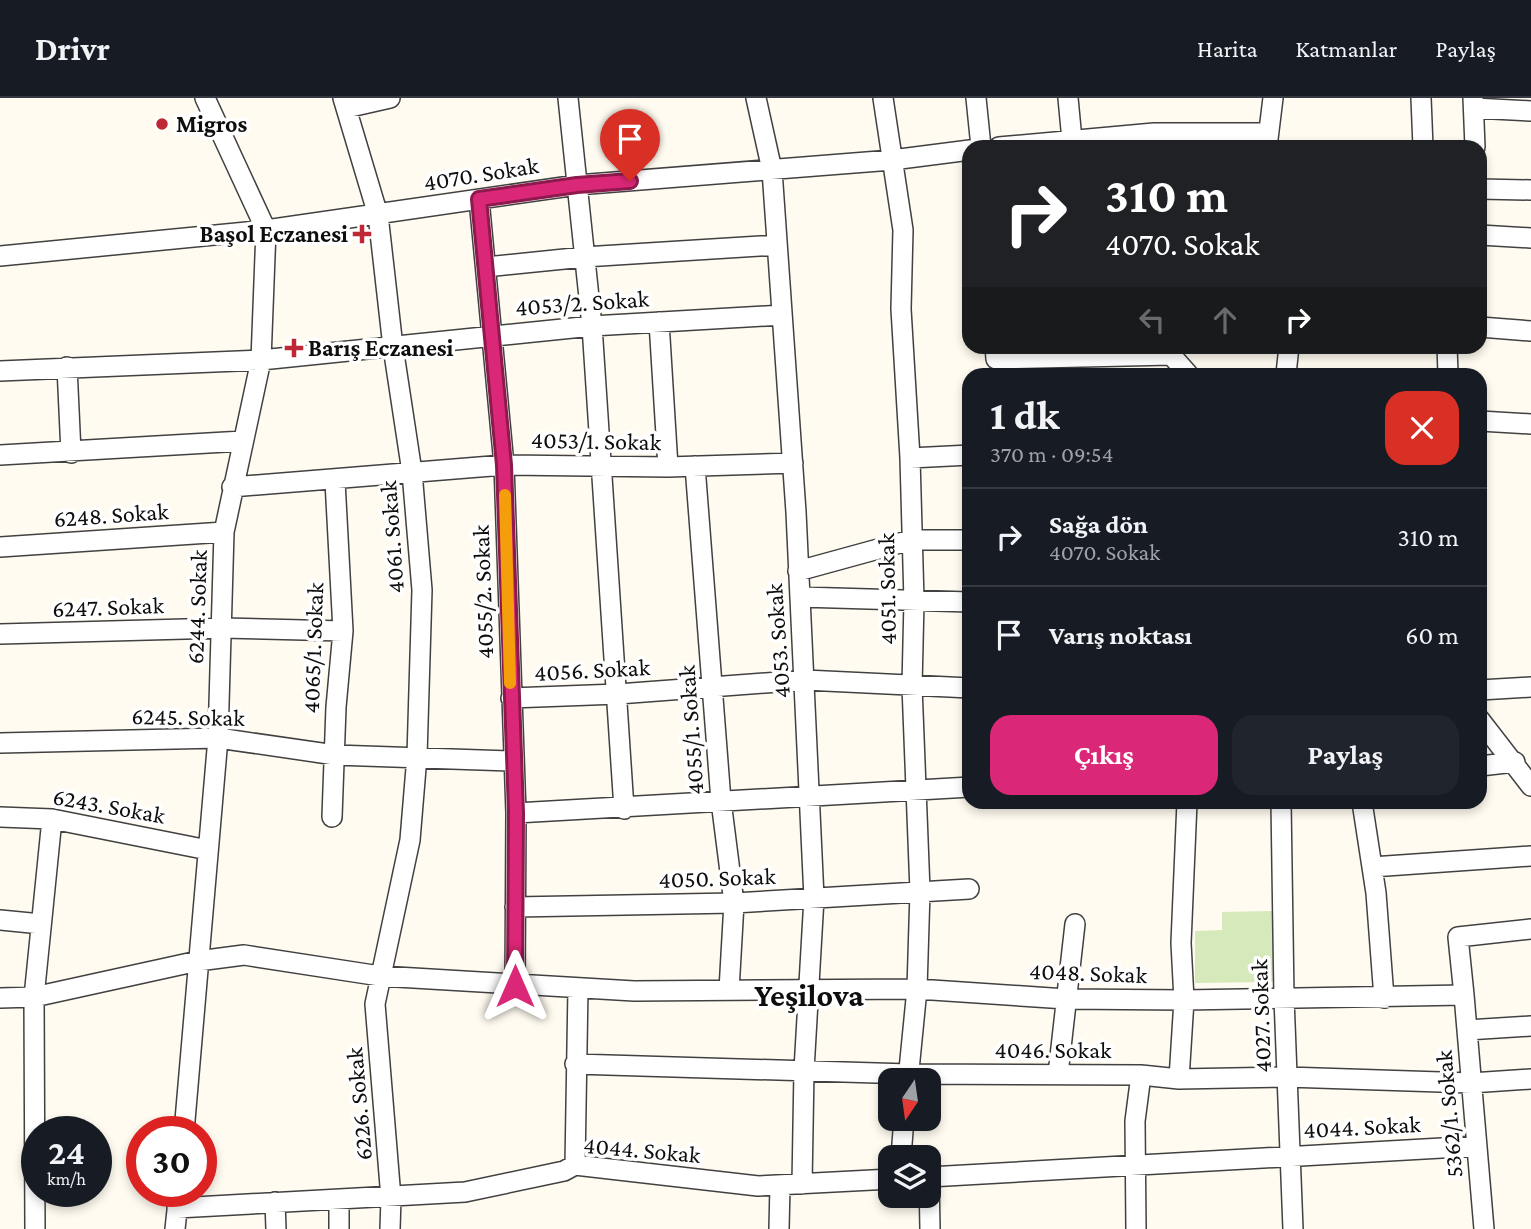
<!DOCTYPE html>
<html lang="tr">
<meta charset="utf-8">
<style>
:root{--surface:#171b24;--page:#20242c;--text:#f1f3f6;--muted:#9ea1a6;--line:#363941;--accent:#db2777}
body{margin:0;font-family:"Crimson Pro",serif;background:var(--page);color:var(--text);height:100vh;display:flex;flex-direction:column;font-size:26px;white-space:nowrap}
*{box-sizing:border-box;margin:0}
p{font-size:23px;color:var(--muted)}
.icon{flex:none;width:38px;height:38px;fill:none;stroke:currentColor;stroke-width:2;stroke-linecap:round;stroke-linejoin:round}
.map{position:relative;flex:1;overflow:hidden}
.panel{position:absolute;left:962px;top:270px;width:525px;height:441px;display:flex;flex-direction:column;background:var(--surface);border-radius:21px;box-shadow:0 4px 10px #0003}
.panel>*{flex:none}
.banner{position:absolute;left:962px;top:42px;width:525px;height:214px;border-radius:21px;box-shadow:0 4px 10px #0003;background:#202124;color:#fff;overflow:hidden}
.needle{width:46px;rotate:193deg}
.tools{position:absolute;left:878px;top:970px;display:grid;gap:14px}
.tools a{display:grid;place-items:center;width:63px;height:63px;border-radius:14px;background:var(--surface);box-shadow:0 4px 10px #0003;font-size:35px}
.speed{position:absolute;left:21px;top:1018px;display:flex;gap:14px;font-size:35px;font-weight:700;text-align:center}
.speed>*{display:grid;place-content:center;width:91px;height:91px;border-radius:50%;background:var(--surface);box-shadow:0 4px 10px #0003;line-height:1}
.speed small{font-size:18px;font-weight:400}
.speed .limit{border:10px solid #d22;background:#fff;color:#111}
.pin{position:absolute;display:grid;place-items:center;width:60px;height:60px;color:#fff;margin:-72px -30px;border-radius:50% 50% 50% 0;rotate:-45deg;box-shadow:0 0 7px #0007}
.pin .icon{rotate:45deg}
.me{position:absolute;width:77px;margin:-38px;rotate:0deg;stroke-linejoin:round;filter:drop-shadow(0 0 5px #0008)}
.turn{display:flex;align-items:center;gap:24px;height:147px;padding:0 28px;font-size:32px}
.turn .icon{width:91px;height:91px;stroke-width:2.5}
.turn b{display:block;font-size:49px;line-height:60px}
.lanes{display:flex;align-items:center;height:66px;padding:0 28px;background:#0003;justify-content:center;gap:35px;direction:ltr}
.lanes .off{opacity:.35}
.round{display:grid;place-items:center;flex:none;width:74px;height:74px;border-radius:21px;background:var(--page)}
.headline{display:flex;align-items:center;justify-content:space-between;height:119px;padding:0 28px}
h1{font-size:42px;font-weight:700;line-height:52px}
.cta{display:flex;gap:14px;margin-top:auto;padding:14px 28px}
.cta a{flex:1;height:80px;border-radius:21px;background:var(--accent);color:#fff;font-size:28px;font-weight:700;line-height:80px;text-align:center}
.cta a+a{background:var(--page);color:var(--text)}
ul{padding:0;list-style:none}
li{display:flex;align-items:center;gap:21px;height:98px;padding:0 28px;border-top:2px solid var(--line)}
li div{flex:1}
li b{display:block;font-size:26px}
li em{font-style:normal}
header{display:flex;align-items:center;gap:42px;box-sizing:border-box;height:98px;padding:0 35px;background:var(--surface);border-bottom:2px solid var(--line)}
header strong{font-size:33px}
nav{display:flex;gap:38px;margin-inline-start:auto;font-size:24px}
.map>svg:first-child{display:block}
.green{fill:#d5e9ba}
.lines{fill:none;stroke-linecap:round;stroke-linejoin:round}
.minor-casing{stroke:#414141;stroke-width:22}
.minor{stroke:#fff;stroke-width:19}
.route-casing{stroke:#8e194d;stroke-width:18}
.route{stroke:#db2777;stroke-width:12}
.slow{stroke:#f59e0b;stroke-width:12}
.poi-dot{fill:#be2736;stroke:#fff;stroke-width:2.5}
.labels{text-anchor:middle;stroke-width:7;stroke-linejoin:round;paint-order:stroke}
.poi-label{font-size:24px;font-weight:bold;fill:#0e0e0e;stroke:#fff;text-anchor:start}
.street-label{font-size:24px;fill:#0e0e0e;stroke:#fff}
.district-label{font-size:32px;font-weight:bold;fill:#0e0e0e;stroke:#fff}
</style>
<header>
<strong>Drivr</strong>
<nav><a>Harita</a><a>Katmanlar</a><a>Paylaş</a></nav>
</header>
<div class="map">
<svg width="1531" height="1131" viewBox="0 0 1531 1131">
<rect width="100%" height="100%" fill="#fffbf0"/>
<path class="green" d="M 1277,813 L 1278,884 L 1195,885 L 1195,833 L 1222,832 L 1222,814 Z"/>
<g class="lines">
<g class="minor-casing">
<path id="minor" d="M 343,0 L 378,117 L 393,249 L 412,374 L 422,492 L 417,658 L 410,742 L 375,906 L 391,1100 L 390,1131
M 568,0 L 592,228 L 624,711
M 756,0 L 772,72 L 796,414 L 814,800 L 804,972 L 802,1086
M 883,0 L 903,132 L 901,211 L 910,360 L 914,503 L 912,588 L 920,793 L 917,891 L 908,982
M 976,0 L 981,49
M 1068,0 L 1072,42
M 1421,0 L 1423,49
M 1473,0 L 1475,49
M 346,10 L 390,0
M 1474,10 L 1531,13
M 999,49 L 1154,35 L 1267,35
M 1267,49 L 1273,0
M 1480,91 L 1531,92
M 479,101 L 504,367 L 516,715 L 515,888
M 1480,137 L 1531,140
M 0,158 L 266,132 L 577,87 L 892,62 L 970,52
M 486,169 L 584,159 L 777,147
M 659,224 L 668,369
M 1480,229 L 1531,233
M 995,248 L 996,261 L 1171,257
M 1447,248 L 1448,276
M 1164,249 L 1188,276
M 67,269 L 71,355
M 0,273 L 261,262 L 592,228 L 782,217
M 1286,276 L 1289,248
M 1480,323 L 1531,326
M 0,357 L 243,343
M 910,360 L 970,357
M 695,368 L 721,703 L 734,805 L 729,892
M 232,389 L 504,367 L 668,369 L 793,365
M 0,449 L 224,434
M 798,473 L 911,442 L 970,442
M 801,499 L 970,504
M 0,536 L 222,530 L 343,533
M 1480,592 L 1531,589
M 511,600 L 618,596 L 805,582 L 970,590
M 1480,622 L 1531,688
M 0,645 L 218,640 L 335,657 L 513,663
M 1480,668 L 1515,664
M 1281,704 L 1284,900 L 1293,1131
M 1362,704 L 1376,795 L 1384,900
M 516,715 L 970,689
M 0,719 L 52,721 L 208,752
M 332,719 L 336,609 L 343,533 L 335,383
M 1372,769 L 1531,758
M 515,809 L 734,805 L 969,791
M 0,822 L 41,826
M 1464,897 L 1484,1131
M 0,900 L 34,899 L 198,863 L 244,857 L 380,878 L 634,893 L 917,891 L 1066,901 L 1184,902 L 1464,897 L 1458,839 L 1531,831
M 1467,932 L 1531,928
M 575,966 L 909,976 L 1141,977 L 1179,981 L 1287,979 L 1471,985 L 1531,981
M 1058,976 L 1075,826
M 1179,981 L 1184,902 L 1181,845 L 1187,704
M 184,1034 L 218,640 L 224,434 L 261,262 L 266,132 L 205,0
M 901,1059 L 904,1020
M 575,1067 L 578,890
M 929,1079 L 1477,1048
M 929,1079 L 930,1131
M 339,1103 L 339,1131
M 275,1104 L 276,1131
M 177,1110 L 465,1094 L 564,1073 L 575,1067 L 758,1088 L 891,1081
M 35,1131 L 34,899 L 52,721
M 175,1131 L 179,1094
M 779,1131 L 780,1087
M 1136,1131 L 1135,1023 L 1141,977"/>
</g>
<use href="#minor" class="minor"/>
</g>
<g class="lines">
<g class="route-casing">
<path id="route" d="M 515,888 L 516,715 L 504,367 L 479,101 L 577,87 L 630,83"/>
</g>
<use href="#route" class="route"/>
<path class="slow" d="M 505,397 L 510,585"/>
</g>
<g class="poi-dot">
<circle cx="162" cy="26" r="7"/>
<path d="M358.5 125.5h7v7h7v7h-7v7h-7v-7h-7v-7h7z"/>
<path d="M290.5 239.5h7v7h7v7h-7v7h-7v-7h-7v-7h7z"/>
</g>
<g class="labels">
<g class="poi-label">
<text x="176" y="34">Migros</text>
<text x="348" y="144" text-anchor="end">Başol Eczanesi</text>
<text x="308" y="258">Barış Eczanesi</text>
</g>
<g class="street-label">
<text transform="translate(481 76) rotate(-9)" y="8">4070. Sokak</text>
<text transform="translate(582 205) rotate(-4)" y="8">4053/2. Sokak</text>
<text transform="translate(596 343) rotate(1)" y="8">4053/1. Sokak</text>
<text transform="translate(111 417) rotate(-4)" y="8">6248. Sokak</text>
<text transform="translate(392 439) rotate(-94)" y="8">4061. Sokak</text>
<text transform="translate(887 491) rotate(-91)" y="8">4051. Sokak</text>
<text transform="translate(483 494) rotate(-92)" y="8">4055/2. Sokak</text>
<text transform="translate(108 509) rotate(-2)" y="8">6247. Sokak</text>
<text transform="translate(197 509) rotate(-88)" y="8">6244. Sokak</text>
<text transform="translate(778 543) rotate(-94)" y="8">4053. Sokak</text>
<text transform="translate(313 550) rotate(-88)" y="8">4065/1. Sokak</text>
<text transform="translate(592 572) rotate(-3)" y="8">4056. Sokak</text>
<text transform="translate(188 619) rotate(1)" y="8">6245. Sokak</text>
<text transform="translate(691 632) rotate(-94)" y="8">4055/1. Sokak</text>
<text transform="translate(109 708) rotate(10)" y="8">6243. Sokak</text>
<text transform="translate(717 780) rotate(-2)" y="8">4050. Sokak</text>
<text transform="translate(1088 875) rotate(2)" y="8">4048. Sokak</text>
<text transform="translate(1261 918) rotate(-92)" y="8">4027. Sokak</text>
<text x="1053" y="960">4046. Sokak</text>
<text transform="translate(359 1006) rotate(-95)" y="8">6226. Sokak</text>
<text transform="translate(1449 1016) rotate(-95)" y="8">5362/1. Sokak</text>
<text transform="translate(1362 1029) rotate(-3)" y="8">4044. Sokak</text>
<text transform="translate(642 1052) rotate(5)" y="8">4044. Sokak</text>
</g>
<g class="district-label">
<text x="809" y="908">Yeşilova</text>
</g>
</g>
</svg>
<div class="tools">
<a><svg class="needle" viewBox="-14 -14 28 28"><path d="M0-13l5 13h-10z" fill="#e53935"/><path d="M0 13l5-13h-10z" fill="#9ea1a6"/></svg></a>
<a><svg class="icon" aria-label="layers" viewBox="0 0 24 24"><path d="M12 4l9 5-9 5-9-5zM3 14l9 5 9-5"/></svg></a>
</div>
<div class="speed"><div>24<small>km/h</small></div><div class="limit">30</div></div>
<div class="pin" style="left:630px;top:83px;background:#d93025"><svg class="icon" aria-label="arrive" viewBox="0 0 24 24"><path d="M6 21V4h12l-3 4 3 4H6"/></svg></div>
<svg class="me" style="left:515px;top:888px" viewBox="-20 -20 40 40"><path d="M0-17L14 15 0 8-14 15z" fill="#db2777" stroke="#fff" stroke-width="4"/></svg>
<div class="banner">
<div class="turn"><svg class="icon" aria-label="right" viewBox="0 0 24 24"><path d="M7 20v-9h11M14 6l5 5-5 5"/></svg><div><b>310 m</b>4070. Sokak</div></div>
<div class="lanes"><svg class="icon off" aria-label="left" viewBox="0 0 24 24"><path d="M17 20v-9H6M10 6l-5 5 5 5"/></svg><svg class="icon off" aria-label="ahead" viewBox="0 0 24 24"><path d="M12 20V5M6 11l6-6 6 6"/></svg><svg class="icon" aria-label="right" viewBox="0 0 24 24"><path d="M7 20v-9h11M14 6l5 5-5 5"/></svg></div>
</div>
<section class="panel">
<div class="headline"><div><h1>1 dk</h1><p>370 m · 09:54</p></div><a class="round" style="background:#d93025;color:#fff"><svg class="icon" aria-label="close" viewBox="0 0 24 24"><path d="M6 6l12 12M18 6L6 18"/></svg></a></div>
<ul>
<li><svg class="icon" aria-label="right" viewBox="0 0 24 24"><path d="M7 20v-9h11M14 6l5 5-5 5"/></svg><div><b>Sağa dön</b><p>4070. Sokak</p></div><em>310 m</em></li>
<li><svg class="icon" aria-label="arrive" viewBox="0 0 24 24"><path d="M6 21V4h12l-3 4 3 4H6"/></svg><div><b>Varış noktası</b></div><em>60 m</em></li>
</ul>
<div class="cta"><a>Çıkış</a><a>Paylaş</a></div>
</section>
</div>
